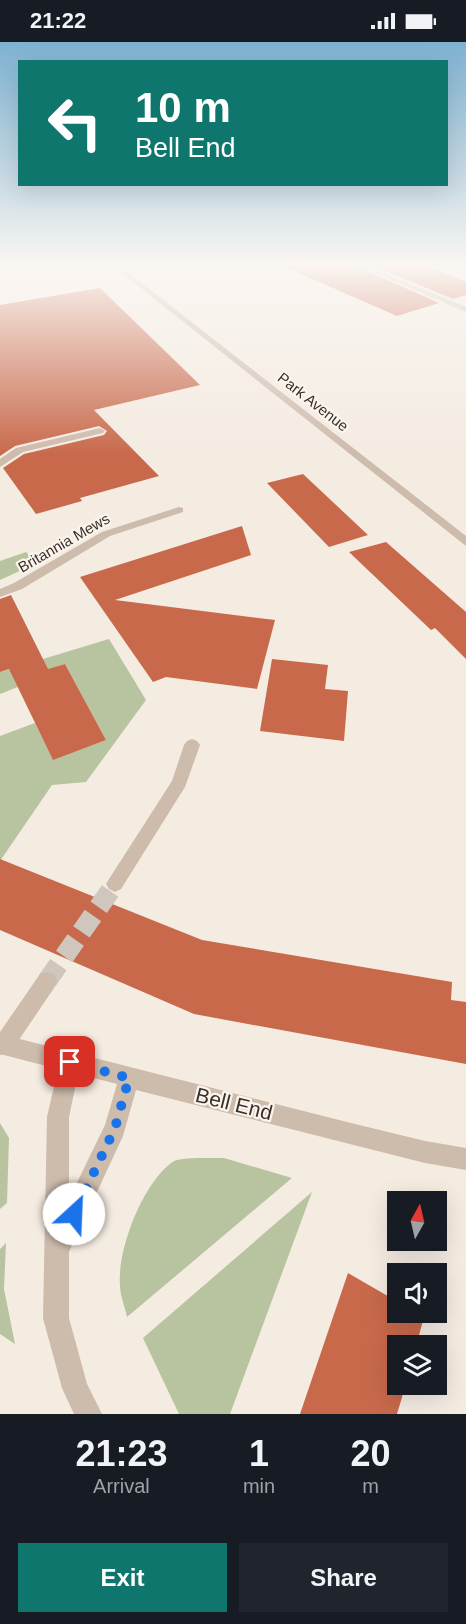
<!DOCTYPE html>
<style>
:root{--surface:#171b24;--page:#20242c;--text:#f1f3f6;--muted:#9ea1a6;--accent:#0f766e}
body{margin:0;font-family:Helvetica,sans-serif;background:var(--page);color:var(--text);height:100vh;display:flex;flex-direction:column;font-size:22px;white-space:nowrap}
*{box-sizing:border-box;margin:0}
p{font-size:20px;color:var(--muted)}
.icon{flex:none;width:33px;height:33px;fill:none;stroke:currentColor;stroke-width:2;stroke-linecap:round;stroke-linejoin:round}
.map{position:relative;height:1372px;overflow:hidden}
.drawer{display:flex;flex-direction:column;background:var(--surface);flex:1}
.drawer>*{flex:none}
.guide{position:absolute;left:18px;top:18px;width:430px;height:126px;border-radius:0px;box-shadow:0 6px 24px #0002;background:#0f766e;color:#fff;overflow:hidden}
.needle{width:39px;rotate:8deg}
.tools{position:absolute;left:387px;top:1149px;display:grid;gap:12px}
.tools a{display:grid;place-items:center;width:60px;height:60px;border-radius:0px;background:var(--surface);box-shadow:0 6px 24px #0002;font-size:30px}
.pin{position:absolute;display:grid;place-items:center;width:51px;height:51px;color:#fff;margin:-26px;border-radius:12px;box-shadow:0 3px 9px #0006}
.me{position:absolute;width:66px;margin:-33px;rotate:25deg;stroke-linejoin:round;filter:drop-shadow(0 0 4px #0008)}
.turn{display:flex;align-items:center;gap:21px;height:126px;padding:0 18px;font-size:27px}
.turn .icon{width:78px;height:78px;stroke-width:2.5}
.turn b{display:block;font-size:42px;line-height:51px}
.eta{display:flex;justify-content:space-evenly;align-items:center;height:102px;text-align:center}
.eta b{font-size:36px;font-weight:700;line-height:42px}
.cta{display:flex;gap:12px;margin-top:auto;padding:12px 18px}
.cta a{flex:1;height:69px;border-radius:0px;background:var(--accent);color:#fff;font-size:24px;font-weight:700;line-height:69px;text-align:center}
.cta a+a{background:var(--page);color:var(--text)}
.status{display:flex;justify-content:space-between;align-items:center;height:42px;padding:0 30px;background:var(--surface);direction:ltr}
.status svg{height:16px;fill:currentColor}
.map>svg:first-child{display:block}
.green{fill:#b8c4a0}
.building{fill:#c8694b}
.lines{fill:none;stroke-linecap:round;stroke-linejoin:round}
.minor-tunnel{stroke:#cfc6bd;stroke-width:20;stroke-dasharray:20 10;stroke-linecap:butt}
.service{fill:#cdbbac;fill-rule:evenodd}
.minor{fill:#cdbbac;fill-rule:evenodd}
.tertiary{fill:#cdbbac;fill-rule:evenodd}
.route{stroke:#1a73e8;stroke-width:10;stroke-dasharray:0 18}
.labels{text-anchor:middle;stroke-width:4.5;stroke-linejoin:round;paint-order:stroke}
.far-street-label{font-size:15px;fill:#3b302b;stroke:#fbf5ee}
.near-street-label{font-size:21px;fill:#3b302b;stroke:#fbf5ee}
</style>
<div class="status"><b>21:22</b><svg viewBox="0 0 49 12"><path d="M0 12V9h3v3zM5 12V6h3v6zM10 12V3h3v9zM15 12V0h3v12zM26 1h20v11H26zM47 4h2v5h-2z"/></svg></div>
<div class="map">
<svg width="466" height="1372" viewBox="0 0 466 1372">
<rect width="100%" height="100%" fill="#f4ebe1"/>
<path class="green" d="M 26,510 L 37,521 L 0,538 L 0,519 Z
M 109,597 L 146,658 L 86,740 L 52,743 L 0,819 L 0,694 L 35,681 L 53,717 L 106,698 L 65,622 L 15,638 L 18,645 L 0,652 L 0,630 Z
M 0,1081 L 9,1096 L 7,1161 L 0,1167 Z
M 224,1116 L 292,1136 L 127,1275 C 125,1265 120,1254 120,1243 C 117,1208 143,1139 174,1119 C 181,1115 213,1116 224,1116 Z
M 312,1150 L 230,1372 L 179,1372 L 143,1296 Z
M 6,1201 L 4,1247 L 15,1302 L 0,1292 L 0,1207 Z"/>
<path class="building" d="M 276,221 L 349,221 L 439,261 L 397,274 Z
M 366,221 L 420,221 L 466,240 L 466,253 L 453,257 Z
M 100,246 L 200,343 L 94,368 L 159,434 L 80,456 L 82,459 L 36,472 L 3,426 L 24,412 L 104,393 L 107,389 L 99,384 L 15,404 L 0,414 L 0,263 Z
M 303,432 L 368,493 L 329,505 L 267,441 Z
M 242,484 L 251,513 L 115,558 L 275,578 L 257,647 L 166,635 L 153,640 L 80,535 Z
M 386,500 L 466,570 L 466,617 L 435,586 L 431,588 L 349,510 Z
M 11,553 L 48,627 L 65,622 L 106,698 L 53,718 L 9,627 L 0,630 L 0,557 Z
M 272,617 L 328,623 L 325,647 L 348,649 L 344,699 L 260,689 Z
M 0,817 L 202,898 L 452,940 L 451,958 L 466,960 L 466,1022 L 194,972 L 0,888 Z
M 348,1231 L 398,1260 L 398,1270 L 416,1270 L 424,1275 L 416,1304 L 398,1304 L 398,1342 L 406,1342 L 397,1372 L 300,1372 Z"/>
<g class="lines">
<path class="minor-tunnel" d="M 47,939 L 115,842"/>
<path class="service" d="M 100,386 L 105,389 L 103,391 L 23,410 L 0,425 L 0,417 L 16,406 Z"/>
<path class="minor" d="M 109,221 L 116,221 L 466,494 L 466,504 Z
M 351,221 L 360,221 L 466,265 L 466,270 Z
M 179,465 L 183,466 L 183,470 L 110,494 L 22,547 L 0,555 L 0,547 L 14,541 L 102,490 Z
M 192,697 L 197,699 L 200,703 L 185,745 L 121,847 L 115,850 L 109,847 L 106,842 L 109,837 L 172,739 L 184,703 L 187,699 Z
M 47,930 L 54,932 L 57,939 L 54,946 L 10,1011 L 0,1013 L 0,990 L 40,932 Z"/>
<path class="tertiary" d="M 0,992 L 351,1081 L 425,1099 L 466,1106 L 466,1128 L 425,1121 L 136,1048 L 123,1094 L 69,1210 L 69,1276 L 87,1342 L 102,1372 L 74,1372 L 62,1346 L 43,1276 L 47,1075 L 58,1027 L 0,1012 ZM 78,1032 L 117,1042 L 105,1083 L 69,1157 L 69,1075 Z"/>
</g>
<linearGradient id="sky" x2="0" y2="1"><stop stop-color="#7eb2d2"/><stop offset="0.54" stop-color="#faf6f2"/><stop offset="1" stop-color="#faf6f2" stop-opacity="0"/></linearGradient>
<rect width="466" height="413" fill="url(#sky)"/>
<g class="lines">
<path class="route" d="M 70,1020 L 129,1036 L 115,1086 L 74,1172"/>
</g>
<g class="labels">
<g class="far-street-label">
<text transform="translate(313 360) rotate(38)" y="5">Park Avenue</text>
<text transform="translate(64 501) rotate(-30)" y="5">Britannia Mews</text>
</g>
<g class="near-street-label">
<text transform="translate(234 1062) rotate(14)" y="7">Bell End</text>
</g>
</g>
</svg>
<div class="tools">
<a><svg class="needle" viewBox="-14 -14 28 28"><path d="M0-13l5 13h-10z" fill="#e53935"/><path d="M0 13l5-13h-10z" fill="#9ea1a6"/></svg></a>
<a><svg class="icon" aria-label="sound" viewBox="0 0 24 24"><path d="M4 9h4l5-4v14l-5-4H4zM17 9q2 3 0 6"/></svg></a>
<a><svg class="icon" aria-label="layers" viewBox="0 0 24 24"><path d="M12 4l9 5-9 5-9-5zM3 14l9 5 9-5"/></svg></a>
</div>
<div class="pin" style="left:70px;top:1020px;background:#d93025"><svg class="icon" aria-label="arrive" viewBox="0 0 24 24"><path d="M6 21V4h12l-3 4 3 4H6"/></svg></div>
<svg class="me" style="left:74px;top:1172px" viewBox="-20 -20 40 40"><circle r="19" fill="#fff"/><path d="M0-13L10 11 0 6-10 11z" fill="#1a73e8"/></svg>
<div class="guide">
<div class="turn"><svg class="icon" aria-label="left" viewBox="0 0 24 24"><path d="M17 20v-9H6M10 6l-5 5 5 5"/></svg><div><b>10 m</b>Bell End</div></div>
</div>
</div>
<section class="drawer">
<div class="eta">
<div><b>21:23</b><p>Arrival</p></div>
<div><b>1</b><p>min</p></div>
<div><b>20</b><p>m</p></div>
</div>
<div class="cta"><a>Exit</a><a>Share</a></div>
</section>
